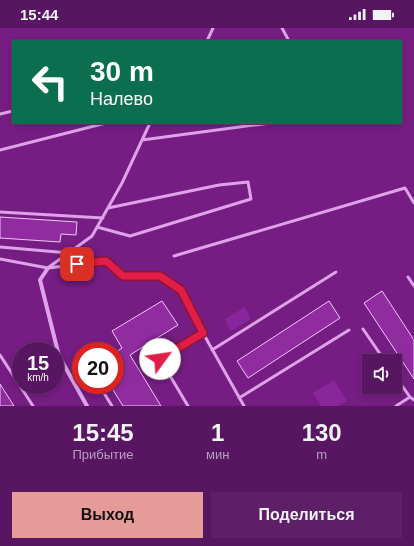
<!DOCTYPE html>
<html lang="ru">
<meta charset="utf-8">
<style>
:root{--surface:#581662;--page:#5e1f68;--text:#f1f3f6;--muted:#b79fbe;--line:#6d3577;--accent:#e69b98}
body{margin:0;font-family:Arial,sans-serif;background:var(--page);color:var(--text);height:100vh;display:flex;flex-direction:column;font-size:15px;white-space:nowrap}
*{box-sizing:border-box;margin:0}
p{font-size:13px;color:var(--muted)}
.icon{flex:none;width:22px;height:22px;fill:none;stroke:currentColor;stroke-width:2;stroke-linecap:round;stroke-linejoin:round}
.map{position:relative;height:378px;overflow:hidden}
.panel{display:flex;flex-direction:column;background:var(--surface);flex:1}
.panel>*{flex:none}
.hud{position:absolute;left:12px;top:12px;width:390px;height:84px;border-radius:0px;box-shadow:0 2px 6px #0003,0 0 0 1px var(--line);background:#0b6e4f;color:#fff;overflow:hidden}
.controls{position:absolute;left:362px;top:326px;display:grid;gap:8px}
.controls a{display:grid;place-items:center;width:40px;height:40px;border-radius:0px;background:var(--surface);box-shadow:0 2px 6px #0003,0 0 0 1px var(--line);font-size:20px}
.speed{position:absolute;left:12px;top:314px;display:flex;gap:8px;font-size:20px;font-weight:700;text-align:center}
.speed>*{display:grid;place-content:center;width:52px;height:52px;border-radius:50%;background:var(--surface);box-shadow:0 2px 6px #0003,0 0 0 1px var(--line);line-height:1}
.speed small{font-size:10px;font-weight:400}
.speed .limit{border:6px solid #d22;background:#fff;color:#111}
.pin{position:absolute;display:grid;place-items:center;width:34px;height:34px;color:#fff;margin:-17px;border-radius:8px;box-shadow:0 2px 6px #0006}
.me{position:absolute;width:44px;margin:-22px;rotate:59deg;stroke-linejoin:round;filter:drop-shadow(0 0 3px #0008)}
.turn{display:flex;align-items:center;gap:14px;height:84px;padding:0 12px;font-size:18px}
.turn .icon{width:52px;height:52px;stroke-width:2.5}
.turn b{display:block;font-size:28px;line-height:34px}
.eta{display:flex;justify-content:space-evenly;align-items:center;height:68px;text-align:center}
.eta b{font-size:24px;font-weight:700;line-height:28px}
.cta{display:flex;gap:8px;margin-top:auto;padding:8px 12px}
.cta a{flex:1;height:46px;border-radius:0px;background:var(--accent);color:#111;font-size:16px;font-weight:700;line-height:46px;text-align:center}
.cta a+a{background:var(--page);color:var(--text)}
.status{display:flex;justify-content:space-between;align-items:center;height:28px;padding:0 20px;background:var(--surface);direction:ltr}
.status svg{height:11px;fill:currentColor}
.map>svg:first-child{display:block}
.green{fill:#8a269b}
.building{fill:#902ca0;stroke:#f0c7f7}
.lines{fill:none;stroke-linecap:round;stroke-linejoin:round}
.service{stroke:#dfa2ea;stroke-width:3}
.minor{stroke:#dfa2ea;stroke-width:4}
.route-casing{stroke:#92132f;stroke-width:10}
.route{stroke:#e11d48;stroke-width:7}
</style>
<div class="status"><b>15:44</b><svg viewBox="0 0 49 12"><path d="M0 12V9h3v3zM5 12V6h3v6zM10 12V3h3v9zM15 12V0h3v12zM26 1h20v11H26zM47 4h2v5h-2z"/></svg></div>
<div class="map">
<svg width="414" height="378" viewBox="0 0 414 378">
<rect width="100%" height="100%" fill="#751d82"/>
<path class="green" d="M 245,279 L 251,291 L 231,303 L 225,291 Z
M 334,352 L 347,373 L 338,378 L 321,378 L 313,365 Z"/>
<path class="building" d="M 0,189 L 77,194 L 76,207 L 61,206 L 60,214 L 0,210 Z
M 382,263 L 414,312 L 414,351 L 364,275 Z
M 162,273 L 178,297 L 130,327 L 161,378 L 123,378 L 110,357 L 115,357 L 115,325 L 122,320 L 112,303 Z
M 329,273 L 340,290 L 248,350 L 237,333 Z
M 0,356 L 14,378 L 0,378 Z"/>
<g class="lines">
<path class="service" d="M 282,0 L 289,13
M 207,13 L 213,0
M 0,86 L 13,83
M 142,112 L 270,95
M 0,122 L 106,95
M 0,184 L 103,190
M 97,199 L 130,208 L 251,171 L 248,154 L 219,157 L 108,180
M 0,219 L 69,225
M 174,228 L 405,160 L 414,175
M 0,231 L 48,240 L 106,233 L 123,248 L 160,248 L 181,262 L 203,305
M 49,239 L 92,208 L 122,155 L 150,95
M 408,249 L 414,258
M 363,301 L 385,333
M 212,322 L 336,244
M 0,327 L 33,378
M 395,348 L 410,369
M 99,357 L 112,378
M 239,370 L 349,302
M 188,378 L 160,331 L 203,305 L 244,378
M 396,378 L 410,369 L 414,372"/>
<path class="minor" d="M 48,240 L 40,252 L 59,328 L 87,378"/>
</g>
<g class="lines">
<g class="route-casing">
<path id="route" d="M 77,236 L 106,233 L 123,248 L 160,248 L 181,262 L 203,305 L 160,331"/>
</g>
<use href="#route" class="route"/>
</g>
</svg>
<div class="controls">
<a><svg class="icon" aria-label="sound" viewBox="0 0 24 24"><path d="M4 9h4l5-4v14l-5-4H4zM17 9q2 3 0 6"/></svg></a>
</div>
<div class="speed"><div>15<small>km/h</small></div><div class="limit">20</div></div>
<div class="pin" style="left:77px;top:236px;background:#d93025"><svg class="icon" aria-label="arrive" viewBox="0 0 24 24"><path d="M6 21V4h12l-3 4 3 4H6"/></svg></div>
<svg class="me" style="left:160px;top:331px" viewBox="-20 -20 40 40"><circle r="19" fill="#fff"/><path d="M0-13L10 11 0 6-10 11z" fill="#e11d48"/></svg>
<div class="hud">
<div class="turn"><svg class="icon" aria-label="left" viewBox="0 0 24 24"><path d="M17 20v-9H6M10 6l-5 5 5 5"/></svg><div><b>30 m</b>Налево</div></div>
</div>
</div>
<section class="panel">
<div class="eta">
<div><b>15:45</b><p>Прибытие</p></div>
<div><b>1</b><p>мин</p></div>
<div><b>130</b><p>m</p></div>
</div>
<div class="cta"><a>Выход</a><a>Поделиться</a></div>
</section>
